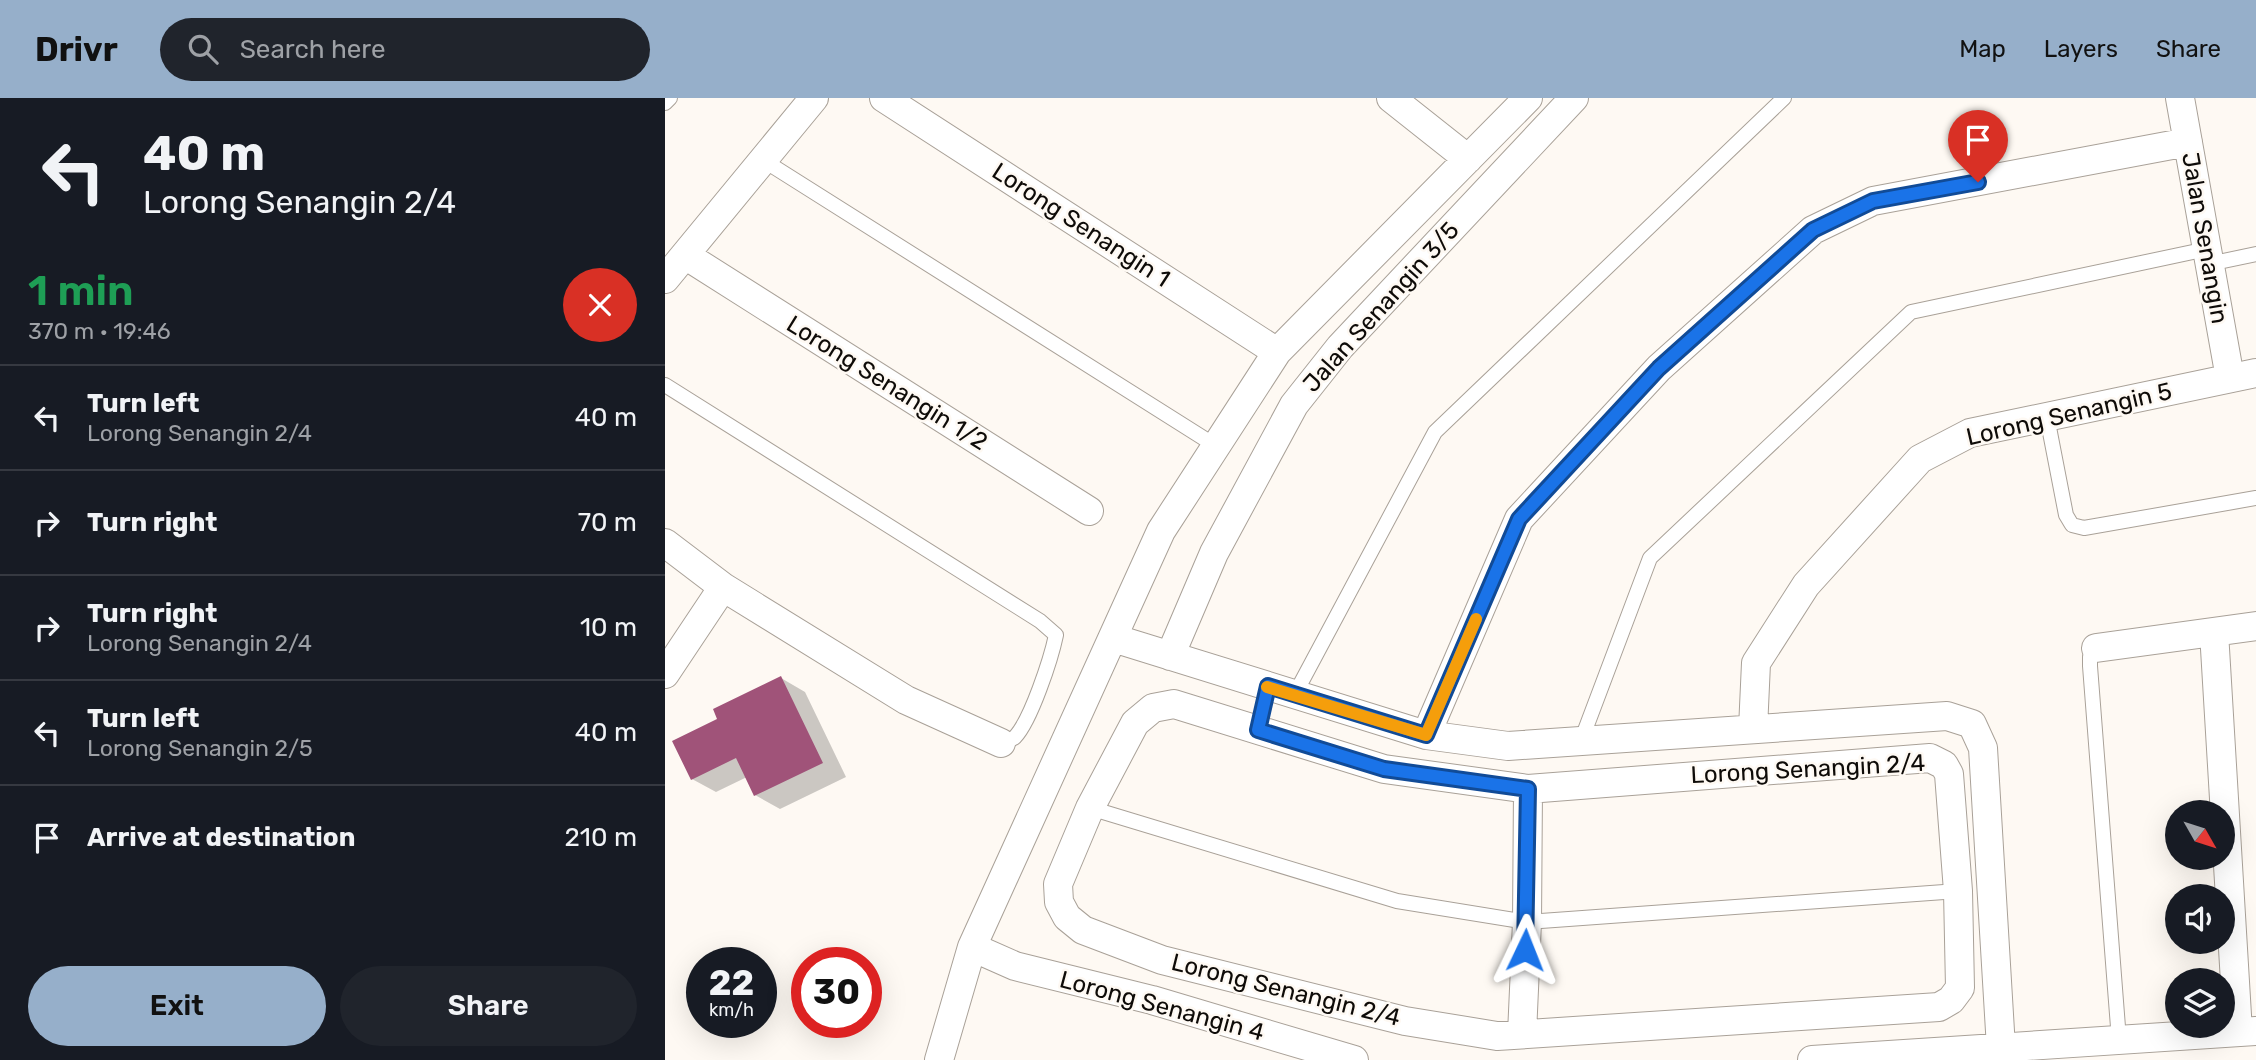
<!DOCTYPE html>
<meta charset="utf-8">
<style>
:root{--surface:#171b24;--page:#20242c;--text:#f1f3f6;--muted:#9ea1a6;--line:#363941;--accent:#96afca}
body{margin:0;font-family:Rubik,sans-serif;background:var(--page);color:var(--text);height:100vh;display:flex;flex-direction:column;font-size:26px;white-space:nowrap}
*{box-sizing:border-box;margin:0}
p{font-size:23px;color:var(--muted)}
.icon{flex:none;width:38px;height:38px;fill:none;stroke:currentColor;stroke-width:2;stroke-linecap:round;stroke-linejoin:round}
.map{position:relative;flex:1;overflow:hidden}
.sheet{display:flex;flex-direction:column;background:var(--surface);width:665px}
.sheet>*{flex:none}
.hud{background:#171b24;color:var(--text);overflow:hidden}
.needle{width:46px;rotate:129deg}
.tools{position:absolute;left:1500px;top:702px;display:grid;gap:14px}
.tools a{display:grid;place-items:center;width:70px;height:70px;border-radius:50%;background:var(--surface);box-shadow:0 7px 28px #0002;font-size:35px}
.speed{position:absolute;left:21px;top:849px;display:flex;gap:14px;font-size:35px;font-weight:700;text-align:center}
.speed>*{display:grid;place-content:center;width:91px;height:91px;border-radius:50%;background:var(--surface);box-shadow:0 7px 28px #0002;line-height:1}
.speed small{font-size:18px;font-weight:400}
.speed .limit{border:10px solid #d22;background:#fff;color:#111}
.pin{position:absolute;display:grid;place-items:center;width:60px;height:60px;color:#fff;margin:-72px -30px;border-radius:50% 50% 50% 0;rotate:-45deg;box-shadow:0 0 7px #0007}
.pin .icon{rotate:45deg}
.me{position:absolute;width:77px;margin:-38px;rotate:2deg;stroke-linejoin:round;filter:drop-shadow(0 0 5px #0008)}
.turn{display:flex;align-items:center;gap:24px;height:147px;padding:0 28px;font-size:32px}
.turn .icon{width:91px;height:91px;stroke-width:2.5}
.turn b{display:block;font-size:49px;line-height:60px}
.round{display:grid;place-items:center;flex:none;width:74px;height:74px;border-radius:37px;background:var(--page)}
.head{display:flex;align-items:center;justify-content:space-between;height:119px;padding:0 28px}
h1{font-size:42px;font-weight:600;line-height:52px;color:#1e9e55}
.primary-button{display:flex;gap:14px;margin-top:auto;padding:14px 28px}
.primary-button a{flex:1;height:80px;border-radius:42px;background:var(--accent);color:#111;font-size:28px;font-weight:600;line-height:80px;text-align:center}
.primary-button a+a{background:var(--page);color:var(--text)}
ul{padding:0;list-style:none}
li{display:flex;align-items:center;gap:21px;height:105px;padding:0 28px;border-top:2px solid var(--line)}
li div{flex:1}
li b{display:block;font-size:26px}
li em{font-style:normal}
header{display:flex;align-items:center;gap:42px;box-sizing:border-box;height:98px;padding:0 35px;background:var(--accent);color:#111}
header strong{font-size:33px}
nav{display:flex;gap:38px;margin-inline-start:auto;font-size:24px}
.search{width:490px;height:63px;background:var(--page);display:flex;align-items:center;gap:18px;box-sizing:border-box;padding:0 24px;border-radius:38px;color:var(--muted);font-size:26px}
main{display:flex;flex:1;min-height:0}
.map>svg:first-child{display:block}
.shadow{fill:#0003}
.building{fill:#a05379}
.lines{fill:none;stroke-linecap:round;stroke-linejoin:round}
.service-casing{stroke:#a9a198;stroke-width:16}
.minor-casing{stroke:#a9a198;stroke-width:30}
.service{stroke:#fff;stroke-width:14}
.minor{stroke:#fff;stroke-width:28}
.route-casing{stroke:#114b97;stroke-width:18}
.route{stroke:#1a73e8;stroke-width:12}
.slow{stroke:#f59e0b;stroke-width:12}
.labels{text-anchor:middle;stroke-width:5;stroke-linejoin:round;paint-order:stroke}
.street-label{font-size:24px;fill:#0e0b08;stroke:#fef9f3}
</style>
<header>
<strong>Drivr</strong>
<div class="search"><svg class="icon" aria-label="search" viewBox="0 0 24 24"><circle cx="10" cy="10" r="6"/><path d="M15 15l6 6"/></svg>Search here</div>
<nav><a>Map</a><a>Layers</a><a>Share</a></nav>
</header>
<main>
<section class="sheet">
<div class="hud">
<div class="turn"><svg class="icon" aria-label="left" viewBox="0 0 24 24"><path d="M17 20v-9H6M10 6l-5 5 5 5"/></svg><div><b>40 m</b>Lorong Senangin 2/4</div></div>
</div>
<div class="head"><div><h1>1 min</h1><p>370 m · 19:46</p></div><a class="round" style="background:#d93025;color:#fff"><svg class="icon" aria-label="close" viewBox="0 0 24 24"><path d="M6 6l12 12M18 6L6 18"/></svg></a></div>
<ul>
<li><svg class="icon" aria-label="left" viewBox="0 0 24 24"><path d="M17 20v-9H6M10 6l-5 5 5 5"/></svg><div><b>Turn left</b><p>Lorong Senangin 2/4</p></div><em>40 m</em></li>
<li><svg class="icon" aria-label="right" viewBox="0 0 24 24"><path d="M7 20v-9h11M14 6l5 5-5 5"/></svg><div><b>Turn right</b></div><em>70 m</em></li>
<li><svg class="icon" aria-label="right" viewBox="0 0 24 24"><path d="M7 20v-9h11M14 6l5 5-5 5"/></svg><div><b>Turn right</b><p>Lorong Senangin 2/4</p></div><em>10 m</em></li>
<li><svg class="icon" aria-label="left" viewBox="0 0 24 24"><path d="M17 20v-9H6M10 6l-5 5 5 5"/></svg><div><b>Turn left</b><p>Lorong Senangin 2/5</p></div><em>40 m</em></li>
<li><svg class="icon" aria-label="arrive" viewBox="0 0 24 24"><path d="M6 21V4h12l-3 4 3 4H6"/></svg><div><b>Arrive at destination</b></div><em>210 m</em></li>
</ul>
<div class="primary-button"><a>Exit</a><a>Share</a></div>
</section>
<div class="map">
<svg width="1591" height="962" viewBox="0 0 1591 962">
<rect width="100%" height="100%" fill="#fef9f3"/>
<path class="shadow" d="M 116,580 L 140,594 L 181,679 L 115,711 L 90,697 L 82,679 L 51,694 L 27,681 L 54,622 Z"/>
<path class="building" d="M 116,578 L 158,665 L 89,698 L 71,660 L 26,682 L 7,643 L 52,621 L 48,611 Z"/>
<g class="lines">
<g class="service-casing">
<path id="service" d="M 0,5 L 5,0
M 98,62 L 551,348
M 1544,166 L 1591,156
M 0,287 L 375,523 L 391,537 C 386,561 366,622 350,639 C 346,643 341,643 336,645
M 1382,319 L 1401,417 L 1407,427 L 1419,430 L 1591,400
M 1431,550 L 1425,559 L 1425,568 L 1454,942
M 630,596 L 770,334 L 1119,0
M 916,643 L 985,460 L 1246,214 L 1542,151
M 425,710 L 732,803 L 862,824 L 1293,793"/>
</g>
<g class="minor-casing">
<path id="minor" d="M 219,0 L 612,254
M 726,0 L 803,61
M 1515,0 L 1565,280
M 20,157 L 424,413
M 0,181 L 149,0
M 0,445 L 58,489 L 241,602 L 336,645
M 1549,534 L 1573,934
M 448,540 L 761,637 L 843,648 L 1282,618 L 1307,626 L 1318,650 L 1336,950
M 1431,550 L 1591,528
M 505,558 L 549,455 L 629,307 L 675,249 L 909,0
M 0,576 L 58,489
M 509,606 L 719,671 L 863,691 L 1265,660 L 1279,667 L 1284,676 L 1293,793 L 1295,890 L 1286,902 L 1274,909 L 832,938 L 740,923 L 497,862 L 418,832 L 402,819 L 394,804 L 393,786 L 425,710 L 470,625 L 488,610 Z
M 1088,631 L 1091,565 L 1141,487 L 1255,361 L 1305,335 L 1591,275
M 761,637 L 854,421 L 994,270 L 1148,132 L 1208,103 L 1523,44
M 307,849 L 350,868 L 487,902 L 689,962
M 857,936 L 862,824 L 863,691
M 274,962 L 307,849 L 496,433 L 612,254 L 863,0
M 1147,962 L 1591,933"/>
</g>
<use href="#service" class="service"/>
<use href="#minor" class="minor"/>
</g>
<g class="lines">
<g class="route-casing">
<path id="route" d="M 860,852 L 863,691 L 719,671 L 593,632 L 603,588 L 761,637 L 854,421 L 994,270 L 1148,132 L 1208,103 L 1313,84"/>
</g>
<use href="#route" class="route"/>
<path class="slow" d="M 602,589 L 761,637 L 811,521"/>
</g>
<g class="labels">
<g class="street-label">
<text transform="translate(416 127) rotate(33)" y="8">Lorong Senangin 1</text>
<text transform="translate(1540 140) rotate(80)" y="8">Jalan Senangin</text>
<text transform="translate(716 209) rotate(-48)" y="8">Jalan Senangin 3/5</text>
<text transform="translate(222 285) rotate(32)" y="8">Lorong Senangin 1/2</text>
<text transform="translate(1404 316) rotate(-13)" y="8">Lorong Senangin 5</text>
<text transform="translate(1143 671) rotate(-3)" y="8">Lorong Senangin 2/4</text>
<text transform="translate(621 892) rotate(14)" y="8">Lorong Senangin 2/4</text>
<text transform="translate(497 908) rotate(15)" y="8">Lorong Senangin 4</text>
</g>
</g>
</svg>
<div class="tools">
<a><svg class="needle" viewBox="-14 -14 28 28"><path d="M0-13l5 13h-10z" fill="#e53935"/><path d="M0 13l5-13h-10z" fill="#9ea1a6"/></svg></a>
<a><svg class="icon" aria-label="sound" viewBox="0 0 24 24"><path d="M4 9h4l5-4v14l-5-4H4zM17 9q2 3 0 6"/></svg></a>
<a><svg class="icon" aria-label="layers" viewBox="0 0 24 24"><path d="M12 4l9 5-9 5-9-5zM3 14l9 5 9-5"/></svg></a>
</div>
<div class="speed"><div>22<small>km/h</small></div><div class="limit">30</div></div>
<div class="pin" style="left:1313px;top:84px;background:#d93025"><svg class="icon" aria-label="arrive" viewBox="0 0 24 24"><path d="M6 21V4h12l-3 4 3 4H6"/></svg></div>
<svg class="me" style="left:860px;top:852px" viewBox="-20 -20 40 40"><path d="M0-17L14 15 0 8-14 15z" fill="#1a73e8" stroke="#fff" stroke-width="4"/></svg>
</div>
</main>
